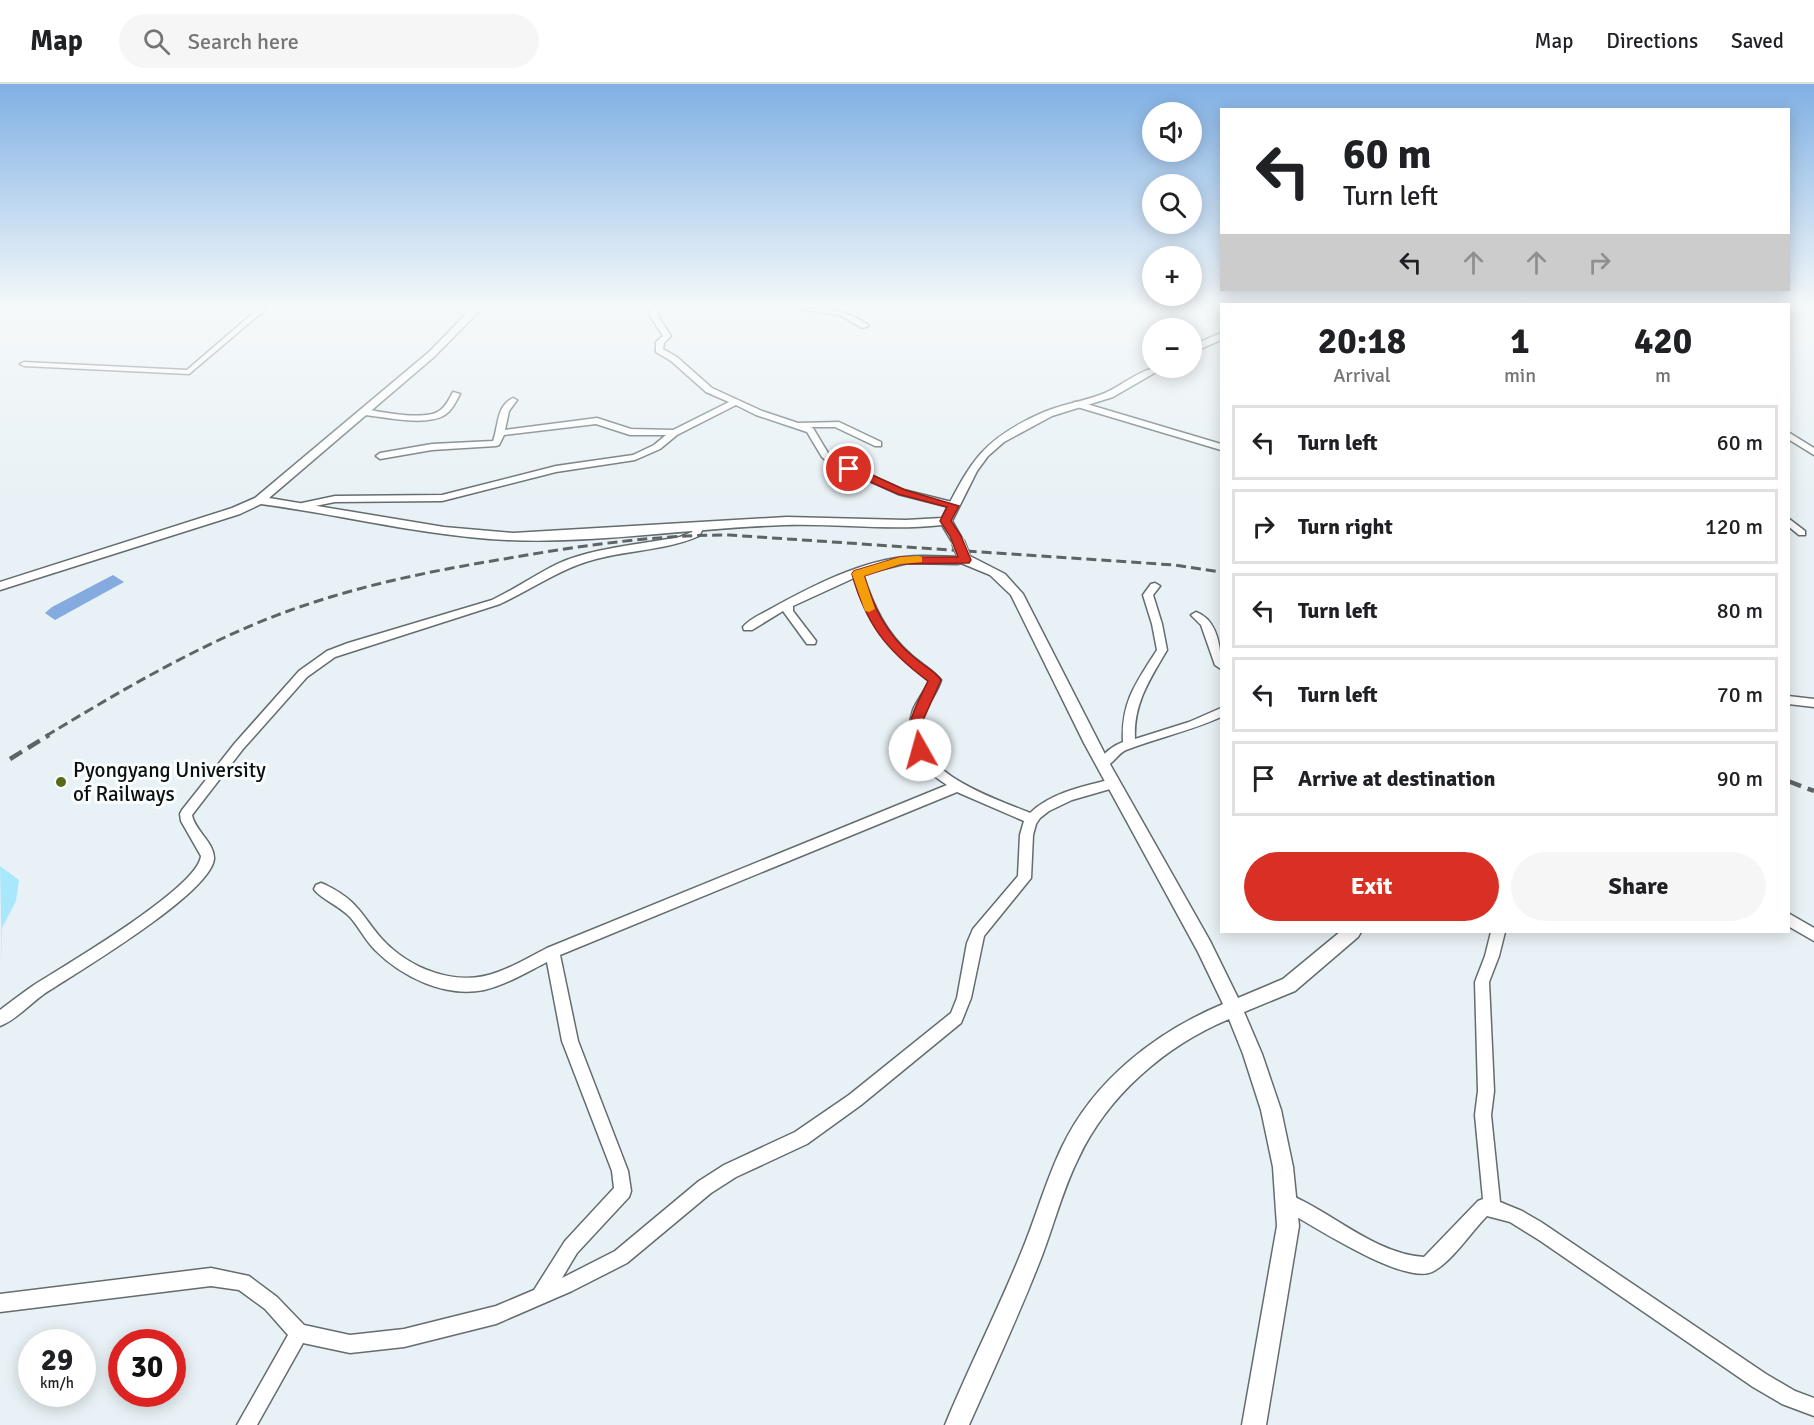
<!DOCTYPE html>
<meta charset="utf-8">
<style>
:root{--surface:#fff;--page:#f6f6f6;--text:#202124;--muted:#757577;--line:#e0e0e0;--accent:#d93025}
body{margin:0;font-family:Signika,sans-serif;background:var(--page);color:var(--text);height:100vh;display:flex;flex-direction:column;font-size:22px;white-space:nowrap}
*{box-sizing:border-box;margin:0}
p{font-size:20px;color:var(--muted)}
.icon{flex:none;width:33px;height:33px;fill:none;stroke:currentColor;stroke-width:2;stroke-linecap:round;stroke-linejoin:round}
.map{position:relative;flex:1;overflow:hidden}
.details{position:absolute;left:1220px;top:219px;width:570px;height:630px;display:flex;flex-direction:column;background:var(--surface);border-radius:0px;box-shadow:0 3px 15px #0003}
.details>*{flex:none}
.top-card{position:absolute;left:1220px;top:24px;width:570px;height:183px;border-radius:0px;box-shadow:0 3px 15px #0003;background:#fff;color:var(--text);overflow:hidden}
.tools{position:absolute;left:1142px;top:18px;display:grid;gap:12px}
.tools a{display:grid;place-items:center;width:60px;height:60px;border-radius:50%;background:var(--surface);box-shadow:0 3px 15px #0003;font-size:30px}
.speed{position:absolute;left:18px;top:1245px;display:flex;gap:12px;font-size:30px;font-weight:700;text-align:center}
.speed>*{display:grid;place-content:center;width:78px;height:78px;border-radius:50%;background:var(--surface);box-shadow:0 3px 15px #0003;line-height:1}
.speed small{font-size:15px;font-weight:400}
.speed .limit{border:9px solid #d22;background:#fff;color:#111}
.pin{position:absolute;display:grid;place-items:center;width:51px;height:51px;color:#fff;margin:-26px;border:3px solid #fff;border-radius:50%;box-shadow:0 2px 6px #0007}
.me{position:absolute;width:66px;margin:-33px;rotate:353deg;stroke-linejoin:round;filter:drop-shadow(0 0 4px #0008)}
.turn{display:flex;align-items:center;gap:21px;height:126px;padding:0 24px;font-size:27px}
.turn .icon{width:78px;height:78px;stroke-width:2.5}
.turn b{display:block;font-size:42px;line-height:51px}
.lanes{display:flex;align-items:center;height:57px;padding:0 24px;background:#0003;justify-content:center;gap:30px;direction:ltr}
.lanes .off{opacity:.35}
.eta{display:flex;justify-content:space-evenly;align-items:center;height:102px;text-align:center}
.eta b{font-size:36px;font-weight:800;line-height:42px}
.cta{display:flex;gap:12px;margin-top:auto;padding:12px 24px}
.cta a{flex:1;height:69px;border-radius:36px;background:var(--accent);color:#fff;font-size:24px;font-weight:800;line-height:69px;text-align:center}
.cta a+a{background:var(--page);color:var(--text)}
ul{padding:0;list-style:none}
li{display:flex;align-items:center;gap:18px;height:75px;margin:0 12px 9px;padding:0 12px;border:3px solid var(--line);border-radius:0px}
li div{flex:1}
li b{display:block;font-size:22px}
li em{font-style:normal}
header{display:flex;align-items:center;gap:36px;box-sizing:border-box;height:84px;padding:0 30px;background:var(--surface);border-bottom:2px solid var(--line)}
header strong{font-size:28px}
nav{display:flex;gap:33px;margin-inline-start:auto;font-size:21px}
.search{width:420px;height:54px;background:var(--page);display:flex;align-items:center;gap:15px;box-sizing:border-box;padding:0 21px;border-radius:33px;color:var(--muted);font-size:22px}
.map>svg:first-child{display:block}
.green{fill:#a9e8fc}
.water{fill:#85aadf}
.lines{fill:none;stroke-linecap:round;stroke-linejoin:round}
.minor-casing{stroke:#646c6f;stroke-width:3}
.tertiary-casing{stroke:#646c6f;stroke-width:3}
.minor{fill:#fff;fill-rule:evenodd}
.tertiary{fill:#fff;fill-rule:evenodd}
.rail-far1{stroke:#5e6365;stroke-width:3;stroke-dasharray:10 5;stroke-linecap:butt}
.rail{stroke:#5e6365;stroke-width:4.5;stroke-dasharray:14 7;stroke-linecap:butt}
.tertiary-bridge-casing{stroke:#646c6f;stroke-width:15;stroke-linecap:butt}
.tertiary-bridge{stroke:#fff;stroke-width:13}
.route{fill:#d93025;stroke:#8d1f18;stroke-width:1.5}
.slow{fill:#f59e0b}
.poi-dot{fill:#566a18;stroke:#fafeff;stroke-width:2}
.labels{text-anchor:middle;stroke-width:6;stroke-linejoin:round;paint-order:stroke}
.poi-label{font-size:21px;fill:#0d1011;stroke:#fafeff;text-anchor:start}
</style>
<header>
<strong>Map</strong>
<div class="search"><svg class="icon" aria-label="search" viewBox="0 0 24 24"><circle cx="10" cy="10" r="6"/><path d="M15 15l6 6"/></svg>Search here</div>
<nav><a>Map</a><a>Directions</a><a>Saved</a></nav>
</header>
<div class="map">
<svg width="1814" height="1341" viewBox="0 0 1814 1341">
<rect width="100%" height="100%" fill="#e8f1f5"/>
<path class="green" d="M 0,782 L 19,796 L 16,817 L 2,844 L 2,882 Z"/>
<path class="water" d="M 113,491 L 124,498 L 55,536 L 45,529 L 52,523 Z"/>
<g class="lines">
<g class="minor-casing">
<path id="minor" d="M 259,224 L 267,224 L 189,290 L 24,282 L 20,280 L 24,278 L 187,286 Z
M 650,224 L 658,224 L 658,232 L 671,252 L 664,259 L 663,265 L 677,273 L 712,304 L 762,327 L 798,339 L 839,338 L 881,358 L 881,362 L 875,362 L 835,343 L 810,343 L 813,344 L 828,369 L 835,375 L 904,406 L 956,419 L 958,421 L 953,424 L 898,410 L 829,379 L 822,373 L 807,348 L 756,331 L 736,321 L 677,351 L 660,365 L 635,376 L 556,388 L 442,417 L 335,418 L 305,424 L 300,421 L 302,419 L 335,412 L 442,411 L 556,382 L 633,371 L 654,361 L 666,351 L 630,351 L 596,340 L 504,351 L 499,361 L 496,362 L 432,366 L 380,375 L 376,372 L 380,369 L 432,360 L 493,357 C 499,341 496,322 513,314 L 517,316 L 509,327 L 505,346 L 597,334 L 631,345 L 673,346 L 729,318 L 706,308 L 671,277 L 656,268 L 656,258 L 663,252 L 650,232 Z
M 801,224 C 826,224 849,226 869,242 L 862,244 L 840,231 L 805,226 Z
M 453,308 L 460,310 C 456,318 451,328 443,332 C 424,342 385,333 364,331 L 360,328 L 364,325 C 381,328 425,337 439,327 C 446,323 449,315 453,308 Z
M 1074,318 L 1080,318 L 1221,360 L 1221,366 L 1074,322 Z
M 1788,348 L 1814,364 L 1814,371 L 1788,355 Z
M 1788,434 L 1805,447 L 1805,451 L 1799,451 L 1788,442 Z
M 699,440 L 704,443 L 699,452 C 667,466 630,466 596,475 C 561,484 532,505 500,520 L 335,573 L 307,593 L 243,665 L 192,731 C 195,747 215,759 214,775 C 210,810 76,889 44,910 C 30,920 16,936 0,942 L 0,926 C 11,918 22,909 34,901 C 64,882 198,804 201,772 L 181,737 L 180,730 L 182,726 L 235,659 L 299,587 L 327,567 L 348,559 L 492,516 C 515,505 535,491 557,480 C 592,464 642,460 680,453 L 692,448 L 696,441 Z
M 924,472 L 965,473 L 970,476 L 969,478 L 957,480 L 908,479 L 863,490 C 873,522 886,549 911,571 C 921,580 933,586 941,596 C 936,613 923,622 921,642 C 915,690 997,715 1030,729 C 1052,708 1085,702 1113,695 L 1117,697 L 1119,700 L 1117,703 L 1072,716 L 1049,727 L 1040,734 L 1036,740 L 1033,751 L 1031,794 L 984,852 L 971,914 L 961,939 L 861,1021 L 807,1060 L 736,1093 L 711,1109 L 627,1179 L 572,1207 L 496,1240 L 404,1263 L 350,1269 L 303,1259 L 257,1341 L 237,1341 L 288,1251 L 265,1225 L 239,1206 L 211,1202 L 0,1228 L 0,1210 L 211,1184 L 249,1192 L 277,1213 L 304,1241 L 350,1251 L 404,1245 L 496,1222 L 534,1206 L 565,1157 L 614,1104 L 612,1087 L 562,957 L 547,878 C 527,888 506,901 484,906 C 445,914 402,893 375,866 C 365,856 359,843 350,833 C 341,823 318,813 314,805 L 316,801 L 321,799 L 326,801 C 358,817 360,829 381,854 C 409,885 457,904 498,888 C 515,882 531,872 547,864 L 947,701 C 921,685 902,658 913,626 C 917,616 925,607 929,597 C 891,567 868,541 854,494 L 793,522 L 793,527 L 816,557 L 815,560 L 807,560 L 783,527 L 752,546 L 744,546 L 743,543 C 750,534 764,529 774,523 C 818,499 872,471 924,472 ZM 957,708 L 1024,737 L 1020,751 L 1018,792 L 973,845 L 967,859 L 957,914 L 951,929 L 849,1011 L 795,1048 L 724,1081 L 699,1097 L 615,1167 L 562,1194 L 577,1169 L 629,1113 L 631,1107 L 628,1087 L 578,957 L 560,871 Z
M 1155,499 L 1160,502 L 1153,511 L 1162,540 L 1167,566 C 1150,595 1133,620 1135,655 L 1189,638 L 1221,624 L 1221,633 C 1190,647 1157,654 1126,666 C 1116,670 1111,686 1099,682 L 1097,679 C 1103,670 1112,662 1123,658 C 1121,618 1136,599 1157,566 L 1152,540 L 1143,511 L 1151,500 Z
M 1196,528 C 1218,536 1221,564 1221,585 L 1215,581 L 1201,541 L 1191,531 Z
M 1788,612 L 1814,615 L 1814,623 L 1788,620 Z
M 1788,829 L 1814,844 L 1814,857 L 1788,842 Z
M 1491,848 L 1505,848 L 1499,872 L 1489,898 L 1494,1007 L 1491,1031 L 1500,1118 L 1522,1127 L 1541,1138 L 1766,1290 L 1795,1307 L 1814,1314 L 1814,1332 L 1782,1320 L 1753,1303 L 1539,1156 L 1510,1138 L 1487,1132 C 1471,1148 1452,1178 1432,1188 C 1403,1201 1310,1140 1282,1124 L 1280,1118 L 1282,1112 L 1288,1110 C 1332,1128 1375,1170 1424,1173 L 1478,1117 L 1483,1115 L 1475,1031 L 1478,1007 L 1475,898 L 1485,872 Z"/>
</g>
<g class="tertiary-casing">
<path id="tertiary" d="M 472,224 L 482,224 L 435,272 L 269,414 L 444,443 L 513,449 L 787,433 L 906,436 L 942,434 C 971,377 982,355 1044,328 C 1063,320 1086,317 1105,309 C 1124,301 1143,282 1163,284 L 1113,313 L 1052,332 L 1004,358 L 988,372 L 977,387 L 952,437 L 964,458 L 958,462 L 954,461 L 942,441 C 889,447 837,439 784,441 C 692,444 598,460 507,456 C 424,452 343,431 261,420 L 240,430 L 0,506 L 0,498 L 232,424 L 255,414 L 429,268 Z
M 1221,249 L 1221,256 L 1191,269 L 1191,262 Z
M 964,469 L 1005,490 L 1023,510 L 1111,682 L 1210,857 L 1238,914 L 1283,895 L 1340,848 L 1361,848 L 1358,853 L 1295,907 L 1244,928 L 1262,970 L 1281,1026 L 1293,1083 L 1299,1142 L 1266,1341 L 1242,1341 L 1277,1142 L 1273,1083 L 1261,1026 L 1243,970 L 1229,935 C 1166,961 1107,1012 1078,1075 C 1062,1107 1053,1144 1040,1177 C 1018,1233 993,1287 969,1341 L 945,1341 C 968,1285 996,1230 1019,1174 C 1035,1137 1045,1098 1062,1063 C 1094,996 1156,948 1223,920 L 1198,868 L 1084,659 L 1011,511 L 990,491 L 961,479 L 958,473 Z"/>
</g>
<use href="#minor" class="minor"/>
<use href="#tertiary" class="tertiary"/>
<path class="rail-far1" d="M 46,652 C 117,609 190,566 267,535 C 343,505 423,488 504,475 C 578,462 653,451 729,451 L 1174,481 L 1221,488"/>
<path class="rail" d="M 10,675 L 49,651
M 1788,697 L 1814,707"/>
<g class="tertiary-bridge-casing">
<path id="tertiary-bridge" d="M 958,458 L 964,473"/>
</g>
<use href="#tertiary-bridge" class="tertiary-bridge"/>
</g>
<linearGradient id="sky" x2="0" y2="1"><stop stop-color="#80b0e4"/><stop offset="0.54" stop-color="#f5f9fa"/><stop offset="1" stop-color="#f5f9fa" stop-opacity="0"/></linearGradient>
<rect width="1814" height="412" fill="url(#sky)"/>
<path class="route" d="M 845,382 L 853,382 L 905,406 L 959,422 L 951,437 L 961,452 L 971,476 L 969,479 L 901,480 L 864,492 C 874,525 888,553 916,575 C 924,582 935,587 941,596 L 924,634 L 921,652 L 927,666 L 920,671 L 916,669 C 901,642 916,623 928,597 C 886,566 866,540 852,490 L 854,487 L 900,473 L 958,473 L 950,452 L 940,437 L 947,423 L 898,410 L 845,387 Z"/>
<path class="slow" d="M 918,472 L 922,473 L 922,478 L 901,480 L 864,492 L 875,525 L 869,528 L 865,527 L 852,490 L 854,487 L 900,473 Z"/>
<circle class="poi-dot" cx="61" cy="698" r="6"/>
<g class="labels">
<g class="poi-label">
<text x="73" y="693">Pyongyang University<tspan x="73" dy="24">of Railways</tspan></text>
</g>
</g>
</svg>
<div class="tools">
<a><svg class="icon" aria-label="sound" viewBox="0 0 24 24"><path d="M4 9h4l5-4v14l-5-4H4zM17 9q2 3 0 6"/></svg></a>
<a><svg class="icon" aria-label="search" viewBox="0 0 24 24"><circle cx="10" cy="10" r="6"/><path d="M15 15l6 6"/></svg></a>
<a>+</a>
<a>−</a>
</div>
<div class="speed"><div>29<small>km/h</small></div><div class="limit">30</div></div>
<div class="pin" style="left:849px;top:385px;background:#d93025"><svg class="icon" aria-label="arrive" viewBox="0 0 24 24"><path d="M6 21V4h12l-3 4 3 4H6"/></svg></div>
<svg class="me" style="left:920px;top:666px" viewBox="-20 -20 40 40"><circle r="19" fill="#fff"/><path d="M0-13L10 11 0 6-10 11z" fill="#d93025"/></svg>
<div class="top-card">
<div class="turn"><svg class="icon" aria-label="left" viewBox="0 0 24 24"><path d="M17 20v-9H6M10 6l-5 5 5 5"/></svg><div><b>60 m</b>Turn left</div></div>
<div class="lanes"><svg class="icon" aria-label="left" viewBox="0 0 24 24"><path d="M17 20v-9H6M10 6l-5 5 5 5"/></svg><svg class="icon off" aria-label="ahead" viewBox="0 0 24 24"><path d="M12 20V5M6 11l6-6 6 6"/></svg><svg class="icon off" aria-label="ahead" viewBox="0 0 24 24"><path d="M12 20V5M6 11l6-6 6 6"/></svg><svg class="icon off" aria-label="right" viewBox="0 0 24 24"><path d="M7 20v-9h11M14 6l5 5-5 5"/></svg></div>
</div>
<section class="details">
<div class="eta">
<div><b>20:18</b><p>Arrival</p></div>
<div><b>1</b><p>min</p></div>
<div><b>420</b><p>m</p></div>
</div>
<ul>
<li><svg class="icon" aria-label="left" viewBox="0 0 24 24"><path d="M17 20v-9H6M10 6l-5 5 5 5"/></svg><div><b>Turn left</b></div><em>60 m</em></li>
<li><svg class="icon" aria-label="right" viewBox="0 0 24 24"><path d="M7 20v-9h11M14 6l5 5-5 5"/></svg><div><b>Turn right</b></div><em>120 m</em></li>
<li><svg class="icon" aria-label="left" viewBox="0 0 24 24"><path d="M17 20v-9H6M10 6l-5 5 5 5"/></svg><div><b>Turn left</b></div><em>80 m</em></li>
<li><svg class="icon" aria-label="left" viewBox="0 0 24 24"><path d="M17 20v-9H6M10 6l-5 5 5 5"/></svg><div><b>Turn left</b></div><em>70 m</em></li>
<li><svg class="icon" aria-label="arrive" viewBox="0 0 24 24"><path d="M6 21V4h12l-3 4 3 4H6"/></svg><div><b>Arrive at destination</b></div><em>90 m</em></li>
</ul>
<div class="cta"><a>Exit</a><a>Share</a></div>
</section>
</div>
